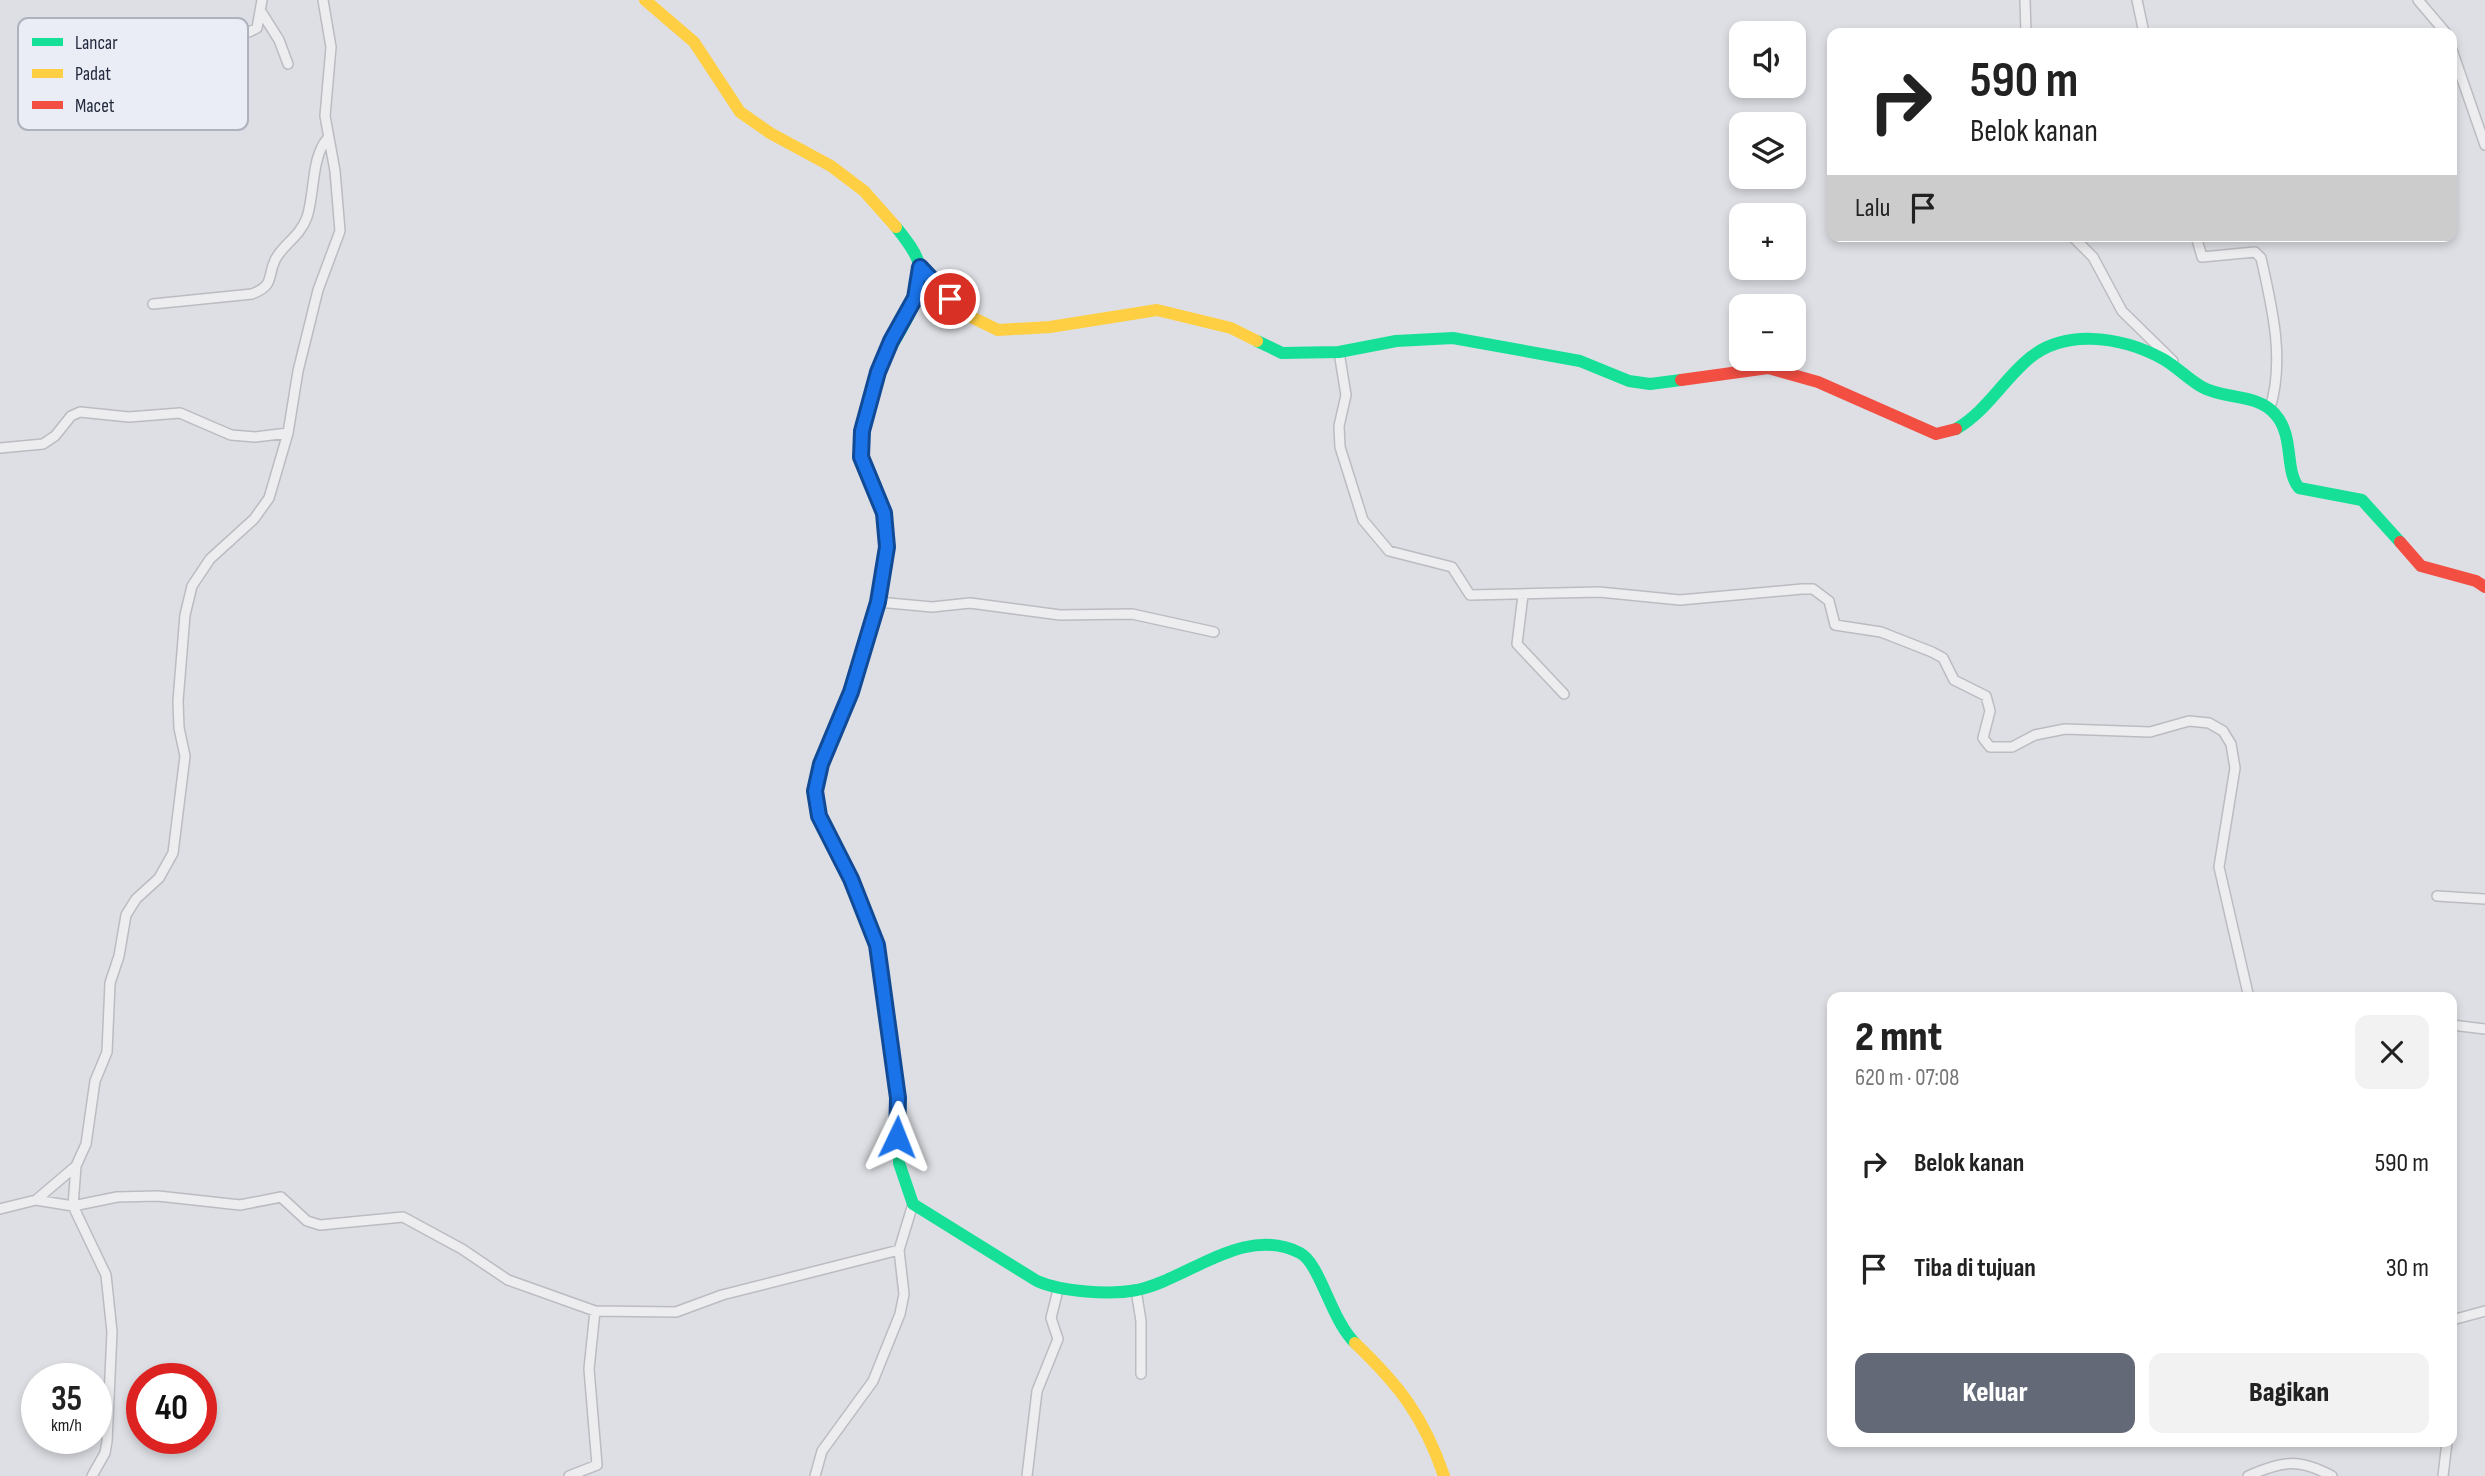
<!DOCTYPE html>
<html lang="id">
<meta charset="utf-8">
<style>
:root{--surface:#fff;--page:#f2f2f2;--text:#222;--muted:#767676;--accent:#646978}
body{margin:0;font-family:"Sofia Sans Condensed",sans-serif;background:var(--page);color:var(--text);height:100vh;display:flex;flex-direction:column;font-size:26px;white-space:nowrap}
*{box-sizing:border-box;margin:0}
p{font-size:23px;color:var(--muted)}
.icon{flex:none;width:38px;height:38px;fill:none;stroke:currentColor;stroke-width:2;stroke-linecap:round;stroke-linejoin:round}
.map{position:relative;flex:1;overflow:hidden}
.side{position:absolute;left:1827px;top:992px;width:630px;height:455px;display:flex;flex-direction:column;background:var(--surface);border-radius:14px;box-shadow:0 4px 10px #0003}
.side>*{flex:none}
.guide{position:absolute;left:1827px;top:28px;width:630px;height:214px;border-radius:14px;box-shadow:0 4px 10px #0003;background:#fff;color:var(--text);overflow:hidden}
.fabs{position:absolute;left:1729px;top:21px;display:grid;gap:14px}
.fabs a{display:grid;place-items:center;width:77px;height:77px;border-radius:14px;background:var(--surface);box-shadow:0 4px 10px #0003;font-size:35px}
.speed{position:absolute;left:21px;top:1363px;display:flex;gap:14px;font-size:35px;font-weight:700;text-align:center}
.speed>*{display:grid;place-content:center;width:91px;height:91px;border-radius:50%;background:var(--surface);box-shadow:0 4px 10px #0003;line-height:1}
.speed small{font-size:18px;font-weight:400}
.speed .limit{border:10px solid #d22;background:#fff;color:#111}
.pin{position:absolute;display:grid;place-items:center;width:60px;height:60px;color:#fff;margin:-30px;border:4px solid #fff;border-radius:50%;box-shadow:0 2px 7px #0007}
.me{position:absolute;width:77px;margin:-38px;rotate:2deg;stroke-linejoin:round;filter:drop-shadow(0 0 5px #0008)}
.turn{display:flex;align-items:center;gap:24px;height:147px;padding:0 28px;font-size:32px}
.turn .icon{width:91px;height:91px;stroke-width:2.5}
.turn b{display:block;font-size:49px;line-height:60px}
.then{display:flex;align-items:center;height:66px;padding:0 28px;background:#0003;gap:14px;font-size:26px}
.round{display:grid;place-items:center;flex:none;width:74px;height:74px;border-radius:14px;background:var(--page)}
.overview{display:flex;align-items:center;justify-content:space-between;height:119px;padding:0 28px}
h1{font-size:42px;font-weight:800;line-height:52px}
.primary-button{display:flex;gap:14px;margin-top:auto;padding:14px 28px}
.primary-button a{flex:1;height:80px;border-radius:14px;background:var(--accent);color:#fff;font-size:28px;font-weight:800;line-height:80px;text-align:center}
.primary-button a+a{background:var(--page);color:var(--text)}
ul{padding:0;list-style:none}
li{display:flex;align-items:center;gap:21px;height:105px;padding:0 28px}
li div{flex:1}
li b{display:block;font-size:26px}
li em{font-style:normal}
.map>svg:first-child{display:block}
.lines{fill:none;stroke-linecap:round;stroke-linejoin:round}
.street-casing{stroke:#babcc1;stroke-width:12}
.street{stroke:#ededf0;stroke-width:9}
.fast{stroke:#16e098;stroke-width:12}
.slow{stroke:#ffcf43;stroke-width:12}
.jam{stroke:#f24e42;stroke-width:12}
.route-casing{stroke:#114b97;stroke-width:18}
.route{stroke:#1a73e8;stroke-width:12}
.key{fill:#eaedf5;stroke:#aeb2be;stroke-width:2}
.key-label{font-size:19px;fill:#232a3e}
</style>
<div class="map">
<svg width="2485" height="1476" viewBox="0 0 2485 1476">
<rect width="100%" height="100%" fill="#dddfe4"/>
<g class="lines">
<g class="street-casing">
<path id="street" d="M 2025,0 L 2026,33
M 2137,0 L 2144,33
M 2418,0 L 2446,33
M 262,13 L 279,40 L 288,64
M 2452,50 L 2485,145
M 38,87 C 65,86 71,63 92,52 C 126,34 167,36 205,31
M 137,96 L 205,31 L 249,32 L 257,28 L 262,0
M 2072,236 L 2093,257 L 2122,311 L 2173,361
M 2196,236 L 2202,257 L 2255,252 L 2261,258 C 2272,307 2285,360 2270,408
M 153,304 L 252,294 C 275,285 267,277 275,260 C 283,244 300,237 307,217 C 315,193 311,156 328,138
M 1339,352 L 1346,395 L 1339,426 L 1340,447 L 1363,520 L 1389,551 L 1452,567 L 1470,595 L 1599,592 L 1680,600 L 1802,589 L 1813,589 L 1829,601 L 1835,625 L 1881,632 L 1932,652 L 1943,658 L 1954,680 L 1986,696 L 1990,711 L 1983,738 L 1990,747 L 2012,747 L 2035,735 L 2065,729 L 2150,732 L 2189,721 L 2209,723 L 2223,731 L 2231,744 L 2235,768 L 2219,867 L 2249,998
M 0,448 L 43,444 L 55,436 L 71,416 L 80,412 L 129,417 L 180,413 L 231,435 L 255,437 L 288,433
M 1523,595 L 1517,644 L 1564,694
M 878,602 L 932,607 L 970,603 L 1060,615 L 1132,614 L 1214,632
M 2437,896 L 2485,899
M 2452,1025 L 2485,1029
M 76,1166 L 73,1206 L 106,1275 L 112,1332 L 107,1441 L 105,1453 L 92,1476
M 36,1200 L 76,1166 L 86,1144 L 95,1081 L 107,1052 L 110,983 L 119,956 L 126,915 L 136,899 L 159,878 L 173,853 L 185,756 L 179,728 L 178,701 L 185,615 L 192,586 L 210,559 L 254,519 L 269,498 L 288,433 L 298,371 L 318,290 L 340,231 L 335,171 L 325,116 L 331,47 L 323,0
M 0,1209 L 36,1200 L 73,1206 L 117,1197 L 158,1196 L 240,1205 L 281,1197 L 307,1221 L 320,1225 L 403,1217 L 462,1249 L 508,1280 L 595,1311 L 676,1312 L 722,1295 L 899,1250
M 1136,1290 L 1141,1321 L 1141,1374
M 2452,1320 L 2485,1311
M 569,1476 L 597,1465 L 589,1369 L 595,1311
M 815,1476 L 822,1451 L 873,1381 L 900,1314 L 904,1294 L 899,1250 L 913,1204
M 1027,1476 L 1037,1391 L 1058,1339 L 1051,1318 L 1058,1290
M 2248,1476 C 2282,1461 2298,1458 2332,1476
M 2443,1476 L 2447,1442"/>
</g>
<use href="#street" class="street"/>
<path class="fast" d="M 1257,341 L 1282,353 L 1339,352 L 1396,341 L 1453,338 L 1580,361 L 1629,381 L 1650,384 L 1681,380
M 1956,429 C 1985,412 2000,385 2024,363 C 2061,327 2121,336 2163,359 C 2177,367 2188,379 2202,387 C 2225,400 2257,393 2275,414 C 2295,436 2284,470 2299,488 L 2362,500 L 2400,542
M 850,694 C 867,644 897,564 884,513 C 876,484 858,463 862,432 C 864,413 871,388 879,370 C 892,340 924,303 920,268 C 918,254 904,237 896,227
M 899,1141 L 899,1163 L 913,1204 L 1037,1281 C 1062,1292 1110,1295 1137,1290 C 1189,1279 1244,1224 1300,1253 C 1320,1263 1331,1320 1355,1343"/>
<path class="slow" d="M 645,0 L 694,42 L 740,112 L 770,133 L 831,166 L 864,191 L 896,227
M 920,267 L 965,314 L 998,330 L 1050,327 L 1157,310 L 1231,328 L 1257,341
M 850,694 C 836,728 813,766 816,804 L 851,879 L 876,945 L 898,1098 L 899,1141
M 1355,1343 C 1399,1385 1424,1417 1444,1476"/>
<path class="jam" d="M 1681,380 L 1768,368 L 1818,382 L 1936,434 L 1956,429
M 2400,542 L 2421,566 L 2476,581 L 2485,587"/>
</g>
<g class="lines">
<g class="route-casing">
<path id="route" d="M 897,1137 L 898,1098 L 877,945 L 851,879 L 819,816 L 815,791 L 821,764 L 851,692 L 878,602 L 887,547 L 884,513 L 861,457 L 862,431 L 878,372 L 891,341 L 915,298 L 920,267 L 950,299"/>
</g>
<use href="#route" class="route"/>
</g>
<rect x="18" y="18" width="230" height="112" rx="10" class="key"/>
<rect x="32" y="38" width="31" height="8" fill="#16e098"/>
<rect x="32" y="69" width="31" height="9" fill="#ffcf43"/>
<rect x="32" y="101" width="31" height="8" fill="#f24e42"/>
<g class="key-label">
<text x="75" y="49">Lancar</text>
<text x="75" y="80">Padat</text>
<text x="75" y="112">Macet</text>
</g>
</svg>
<div class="fabs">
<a><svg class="icon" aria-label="sound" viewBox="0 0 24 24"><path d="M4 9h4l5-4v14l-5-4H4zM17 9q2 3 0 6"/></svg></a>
<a><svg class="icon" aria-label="layers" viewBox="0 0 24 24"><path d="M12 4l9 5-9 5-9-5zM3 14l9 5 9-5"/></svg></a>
<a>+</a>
<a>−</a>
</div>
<div class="speed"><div>35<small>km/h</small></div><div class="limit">40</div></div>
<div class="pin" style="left:950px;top:299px;background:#d93025"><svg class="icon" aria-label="arrive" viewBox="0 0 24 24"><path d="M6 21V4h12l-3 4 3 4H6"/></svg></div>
<svg class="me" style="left:897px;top:1137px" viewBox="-20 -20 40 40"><path d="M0-17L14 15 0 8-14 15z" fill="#1a73e8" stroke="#fff" stroke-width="4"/></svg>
<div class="guide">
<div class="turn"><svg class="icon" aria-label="right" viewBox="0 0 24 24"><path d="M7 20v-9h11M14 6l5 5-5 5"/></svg><div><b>590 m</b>Belok kanan</div></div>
<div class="then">Lalu<svg class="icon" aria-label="arrive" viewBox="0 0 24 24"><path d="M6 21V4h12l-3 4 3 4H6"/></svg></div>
</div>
<section class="side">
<div class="overview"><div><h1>2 mnt</h1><p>620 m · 07:08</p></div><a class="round"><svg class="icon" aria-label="close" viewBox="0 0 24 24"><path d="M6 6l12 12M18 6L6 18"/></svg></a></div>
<ul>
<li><svg class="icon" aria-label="right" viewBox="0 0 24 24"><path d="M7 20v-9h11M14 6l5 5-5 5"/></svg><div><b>Belok kanan</b></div><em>590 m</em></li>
<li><svg class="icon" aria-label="arrive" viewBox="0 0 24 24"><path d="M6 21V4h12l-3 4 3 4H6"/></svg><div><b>Tiba di tujuan</b></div><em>30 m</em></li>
</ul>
<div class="primary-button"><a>Keluar</a><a>Bagikan</a></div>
</section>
</div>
